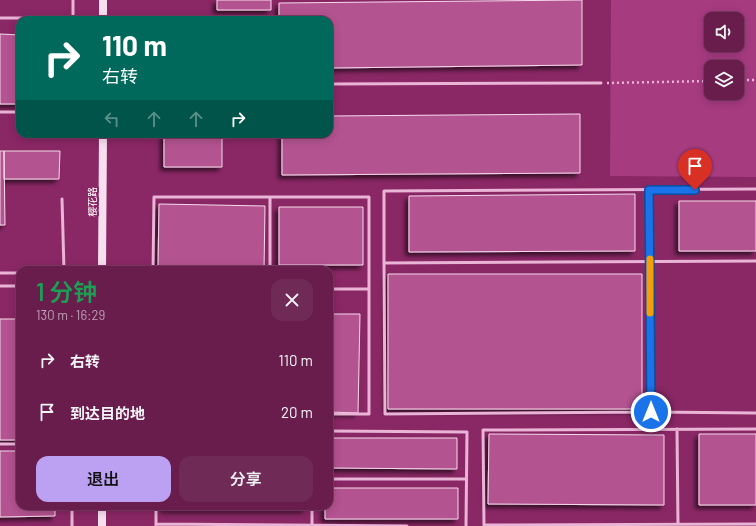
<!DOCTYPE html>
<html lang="zh">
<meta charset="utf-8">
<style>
:root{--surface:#681d4c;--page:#702a56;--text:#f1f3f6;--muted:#bda2b5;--line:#7b3b64;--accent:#bca0f2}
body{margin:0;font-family:Barlow,"Noto Sans SC",sans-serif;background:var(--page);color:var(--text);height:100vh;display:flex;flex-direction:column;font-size:15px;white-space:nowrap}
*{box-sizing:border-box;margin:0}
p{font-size:13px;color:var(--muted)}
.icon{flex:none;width:22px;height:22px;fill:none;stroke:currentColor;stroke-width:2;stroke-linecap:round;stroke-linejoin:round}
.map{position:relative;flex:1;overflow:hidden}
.sheet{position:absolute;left:16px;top:266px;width:317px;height:244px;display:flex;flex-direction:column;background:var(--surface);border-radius:12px;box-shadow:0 2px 10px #0003,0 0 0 1px var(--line)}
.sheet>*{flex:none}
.banner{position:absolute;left:16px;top:16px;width:317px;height:122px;border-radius:12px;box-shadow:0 2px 10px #0003,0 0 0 1px var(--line);background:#00695c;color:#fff;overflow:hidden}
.tools{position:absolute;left:704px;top:12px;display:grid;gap:8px}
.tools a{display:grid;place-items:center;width:40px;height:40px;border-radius:8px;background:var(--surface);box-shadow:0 2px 10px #0003,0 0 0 1px var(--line);font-size:20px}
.pin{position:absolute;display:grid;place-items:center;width:34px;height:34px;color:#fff;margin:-41px -17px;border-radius:50% 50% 50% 0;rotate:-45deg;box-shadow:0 0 4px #0007}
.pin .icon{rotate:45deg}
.me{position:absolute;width:44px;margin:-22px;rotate:0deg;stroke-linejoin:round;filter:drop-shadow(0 0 3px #0008)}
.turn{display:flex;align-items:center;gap:14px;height:84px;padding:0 20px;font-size:18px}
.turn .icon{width:52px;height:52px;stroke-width:2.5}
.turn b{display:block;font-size:28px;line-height:34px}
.lanes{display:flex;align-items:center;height:38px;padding:0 20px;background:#0003;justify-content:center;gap:20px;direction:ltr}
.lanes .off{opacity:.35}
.round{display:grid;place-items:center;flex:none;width:42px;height:42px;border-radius:12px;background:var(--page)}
.headline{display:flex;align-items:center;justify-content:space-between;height:68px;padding:0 20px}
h1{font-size:24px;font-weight:600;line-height:30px;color:#1e9e55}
.button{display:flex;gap:8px;margin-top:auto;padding:8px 20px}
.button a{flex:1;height:46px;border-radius:12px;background:var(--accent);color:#111;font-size:16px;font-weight:600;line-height:46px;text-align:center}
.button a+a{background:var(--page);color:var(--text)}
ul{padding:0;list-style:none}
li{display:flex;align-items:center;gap:12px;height:52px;padding:0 20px}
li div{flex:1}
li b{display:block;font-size:15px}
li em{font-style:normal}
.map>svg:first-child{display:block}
.green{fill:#a73b80;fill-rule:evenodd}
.building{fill:#b35390;stroke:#f7d9ec;filter:url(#shadow)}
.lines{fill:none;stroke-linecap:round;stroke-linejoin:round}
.path{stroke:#eab4d7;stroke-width:2.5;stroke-dasharray:2 3;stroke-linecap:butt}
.lane{stroke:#eab4d7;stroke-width:3}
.secondary{stroke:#f8dfef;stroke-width:8}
.route-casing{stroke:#114b97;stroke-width:10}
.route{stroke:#1a73e8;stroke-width:7}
.slow{stroke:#f59e0b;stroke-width:7}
.labels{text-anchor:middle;stroke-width:4;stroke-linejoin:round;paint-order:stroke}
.street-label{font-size:10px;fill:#fff;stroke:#8a2765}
</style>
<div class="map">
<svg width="756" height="526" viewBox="0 0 756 526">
<defs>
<filter id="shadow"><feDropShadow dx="-3.5" dy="3.5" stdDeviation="2" flood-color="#0009"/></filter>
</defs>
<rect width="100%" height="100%" fill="#8a2765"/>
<path class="green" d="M 611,0 L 756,0 L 756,177 L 610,176 ZM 711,19 L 737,19 L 737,45 L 711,45 ZM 711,67 L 737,67 L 737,93 L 711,93 Z"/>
<path class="building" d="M 217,0 L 271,0 L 271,10 L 217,10 Z
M 582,0 L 582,65 L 329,68 L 329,20 L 279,20 L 279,3 Z
M 0,34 L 20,35 L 20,104 L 0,104 Z
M 580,114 L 580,173 L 282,175 L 282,134 L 329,134 L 329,116 Z
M 164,134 L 222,134 L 222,167 L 164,167 Z
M 0,151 L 4,151 L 5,225 L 0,225 Z
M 4,151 L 60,151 L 59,179 L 4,179 Z
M 635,194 L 635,251 L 409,252 L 409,196 Z
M 679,201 L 756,201 L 756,251 L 679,251 Z
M 159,204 L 265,206 L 264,270 L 158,270 Z
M 279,207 L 363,207 L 363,265 L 279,265 Z
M 388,274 L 642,274 L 642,409 L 388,409 Z
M 329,314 L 360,314 L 358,413 L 329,412 Z
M 0,319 L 19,319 L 19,440 L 0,440 Z
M 489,434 L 664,435 L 664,505 L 488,504 Z
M 699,434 L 756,434 L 756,505 L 699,505 Z
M 329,438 L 457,438 L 457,469 L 329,468 Z
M 0,451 L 20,451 L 20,506 L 55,506 L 55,516 L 0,517 Z
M 329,488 L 458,488 L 458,519 L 325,519 L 325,506 L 329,506 Z
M 164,506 L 306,506 L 306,509 L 164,509 Z"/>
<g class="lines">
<path class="path" d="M 737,80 L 756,80
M 607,83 L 711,81"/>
<path class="lane" d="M 0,18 L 73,18
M 73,20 L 73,0
M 329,84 L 601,83
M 0,112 L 20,112
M 756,189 L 384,191 L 384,263 L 756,261
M 270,197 L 270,270
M 62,199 L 64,270
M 384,263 L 385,414 L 651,412 L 649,190
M 153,270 L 154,197 L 369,197 L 369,414 L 329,414
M 0,273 L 20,273
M 0,286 L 20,286
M 329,289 L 369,289
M 651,412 L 756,413
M 677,429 L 678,525
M 329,431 L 467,432 L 466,526
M 0,444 L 20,444
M 329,479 L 466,479
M 72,506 L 72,526
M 312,506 L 312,526
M 156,524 L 407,526
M 484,525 L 756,524
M 156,526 L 156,506
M 484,526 L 483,430 L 756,429"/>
<path class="secondary" d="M 103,20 L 103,0
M 102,270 L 103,134
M 102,526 L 102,506"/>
</g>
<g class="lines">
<g class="route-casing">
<path id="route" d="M 651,412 L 649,190 L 695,190"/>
</g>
<use href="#route" class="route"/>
<path class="slow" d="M 650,259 L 650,313"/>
</g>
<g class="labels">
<g class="street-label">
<text transform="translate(92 202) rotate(-90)" y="4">樱花路</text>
</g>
</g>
</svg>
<div class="tools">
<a><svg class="icon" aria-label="sound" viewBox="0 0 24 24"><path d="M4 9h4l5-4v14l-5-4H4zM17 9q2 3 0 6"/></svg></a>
<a><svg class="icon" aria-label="layers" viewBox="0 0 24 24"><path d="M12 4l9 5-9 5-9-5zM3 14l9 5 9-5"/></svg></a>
</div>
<div class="pin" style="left:695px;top:190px;background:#d93025"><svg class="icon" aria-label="arrive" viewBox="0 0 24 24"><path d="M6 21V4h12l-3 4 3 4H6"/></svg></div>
<svg class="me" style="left:651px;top:412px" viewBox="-20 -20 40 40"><circle r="17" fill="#1a73e8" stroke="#fff" stroke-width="3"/><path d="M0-11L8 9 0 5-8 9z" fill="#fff"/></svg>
<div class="banner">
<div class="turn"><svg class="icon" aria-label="right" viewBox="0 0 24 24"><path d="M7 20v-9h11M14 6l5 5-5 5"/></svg><div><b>110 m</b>右转</div></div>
<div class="lanes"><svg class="icon off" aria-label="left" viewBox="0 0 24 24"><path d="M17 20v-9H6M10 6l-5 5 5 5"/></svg><svg class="icon off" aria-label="ahead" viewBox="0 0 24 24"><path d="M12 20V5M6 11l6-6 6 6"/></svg><svg class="icon off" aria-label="ahead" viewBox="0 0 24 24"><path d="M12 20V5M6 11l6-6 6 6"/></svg><svg class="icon" aria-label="right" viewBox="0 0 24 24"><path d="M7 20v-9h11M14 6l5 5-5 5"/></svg></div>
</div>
<section class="sheet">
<div class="headline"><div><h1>1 分钟</h1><p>130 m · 16:29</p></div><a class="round"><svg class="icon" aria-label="close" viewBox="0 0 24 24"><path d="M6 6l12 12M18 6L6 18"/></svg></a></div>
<ul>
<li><svg class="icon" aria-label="right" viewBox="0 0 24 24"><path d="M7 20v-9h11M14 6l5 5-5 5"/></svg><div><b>右转</b></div><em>110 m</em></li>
<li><svg class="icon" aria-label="arrive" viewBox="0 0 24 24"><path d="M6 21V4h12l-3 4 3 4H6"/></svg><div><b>到达目的地</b></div><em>20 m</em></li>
</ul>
<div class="button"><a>退出</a><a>分享</a></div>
</section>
</div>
